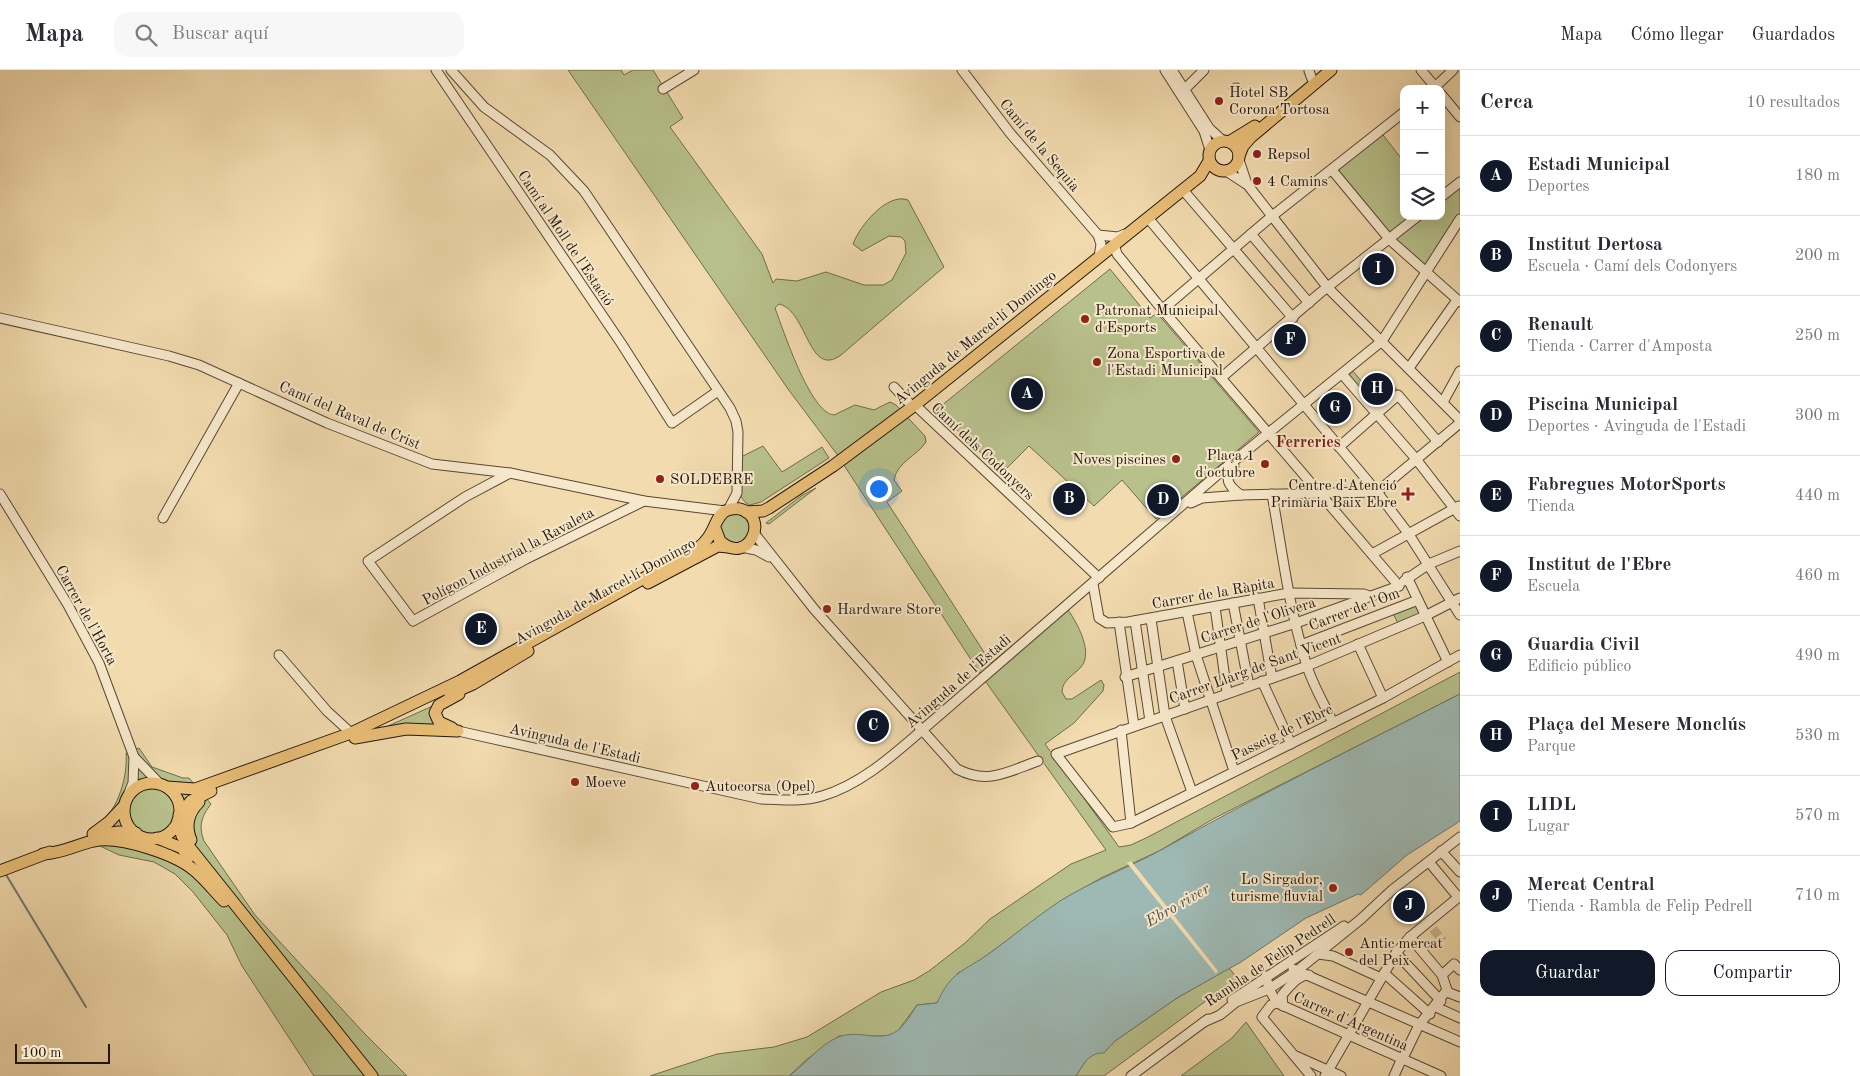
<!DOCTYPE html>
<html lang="es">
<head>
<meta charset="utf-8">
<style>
	body { margin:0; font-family:"Old Standard TT",serif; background:#f7f7f7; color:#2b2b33 }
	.controls { position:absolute; right:15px; top:15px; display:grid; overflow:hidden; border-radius:10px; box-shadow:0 5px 20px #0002 }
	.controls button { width:45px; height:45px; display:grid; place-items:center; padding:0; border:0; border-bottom:1px solid #e1e1e2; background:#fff; color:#2b2b33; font:25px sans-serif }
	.scale { position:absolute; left:15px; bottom:12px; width:95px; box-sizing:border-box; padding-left:5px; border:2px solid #24170b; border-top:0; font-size:14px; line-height:18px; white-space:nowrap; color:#24170b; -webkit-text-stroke:4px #f7e8cb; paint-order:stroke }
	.you { position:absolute; left:878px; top:418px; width:18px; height:18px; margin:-12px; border:4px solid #fff; border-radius:50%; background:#1a73e8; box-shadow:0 0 0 8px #1a73e833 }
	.badge { display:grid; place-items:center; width:32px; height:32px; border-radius:50%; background:#111827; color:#fff; font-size:16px; font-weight:700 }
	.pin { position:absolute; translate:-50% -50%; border:2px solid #fff; box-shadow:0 1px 5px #0006 }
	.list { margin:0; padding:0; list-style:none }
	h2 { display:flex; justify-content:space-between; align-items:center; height:65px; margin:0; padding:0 20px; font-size:21px }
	h2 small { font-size:16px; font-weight:400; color:#7c7c81 }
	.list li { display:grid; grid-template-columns:32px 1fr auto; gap:15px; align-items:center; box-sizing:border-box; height:80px; padding:0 20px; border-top:1px solid #e1e1e2 }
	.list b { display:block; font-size:19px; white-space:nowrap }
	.list p { margin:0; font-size:16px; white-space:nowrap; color:#7c7c81 }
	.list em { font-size:16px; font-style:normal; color:#7c7c81 }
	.actions { display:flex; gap:10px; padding:15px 20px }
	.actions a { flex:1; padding:11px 0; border:1px solid #111827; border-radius:15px; text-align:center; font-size:18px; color:#111827 }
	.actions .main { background:#111827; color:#fff }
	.icon { flex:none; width:28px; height:28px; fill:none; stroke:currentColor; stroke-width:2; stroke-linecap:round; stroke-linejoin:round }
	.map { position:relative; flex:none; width:1460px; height:1006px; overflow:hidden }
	header { display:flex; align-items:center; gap:30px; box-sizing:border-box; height:70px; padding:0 25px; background:#fff; border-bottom:1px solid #e1e1e2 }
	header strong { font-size:24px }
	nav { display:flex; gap:28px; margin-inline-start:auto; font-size:18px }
	.search { width:350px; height:45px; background:#f7f7f7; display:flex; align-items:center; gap:12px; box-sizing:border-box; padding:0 18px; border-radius:15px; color:#7c7c81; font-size:19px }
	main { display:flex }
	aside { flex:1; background:#fff }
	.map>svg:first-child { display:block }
</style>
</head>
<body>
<header>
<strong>Mapa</strong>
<div class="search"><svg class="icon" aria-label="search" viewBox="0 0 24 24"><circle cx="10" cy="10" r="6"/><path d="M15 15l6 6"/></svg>Buscar aquí</div>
<nav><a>Mapa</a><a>Cómo llegar</a><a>Guardados</a></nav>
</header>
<main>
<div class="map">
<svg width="1460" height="1006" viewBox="0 0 1460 1006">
	<rect width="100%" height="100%" fill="#f2dbaf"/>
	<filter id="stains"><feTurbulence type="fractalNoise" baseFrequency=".004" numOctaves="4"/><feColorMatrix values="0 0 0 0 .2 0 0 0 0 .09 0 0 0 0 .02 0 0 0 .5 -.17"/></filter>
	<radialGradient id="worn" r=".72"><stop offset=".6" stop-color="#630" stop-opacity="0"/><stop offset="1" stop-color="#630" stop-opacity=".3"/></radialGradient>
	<g fill="#b8c18c" stroke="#6e6c4c">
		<path d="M568 0H621L624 5 633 0H653L683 48 670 57 762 184 773 213 776 209 797 211 826 202 864 215H883L892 210 906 183 905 171 901 167 889 166 862 181 853 174C859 157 887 122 908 130L944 197 841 285C808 309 808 241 779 234L775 238C783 259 810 343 834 345L855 335 874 340 890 332 896 335 925 366 926 372C917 386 897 392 894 410L902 421 887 432 991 593 1063 533C1074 547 1095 581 1081 597 1074 605 1062 610 1062 622L1066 629H1072L1101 610 1104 615 1103 621 1074 653 1045 674 1119 777 1131 775 1148 767 1460 602V624L1213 749 1159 781 1101 808 1059 832 975 894 958 903 937 933 917 935 897 962 888 966H839L806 990 789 1006H650L717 984 774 977 807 967 881 922 914 910 929 901 965 873 990 849 1071 794 1106 780 983 608 836 383 788 319Z"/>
		<path d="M1380 61 1404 92V146H1441V128L1460 112V149L1426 202 1332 100Z"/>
		<path d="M1110 199 1150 248 1157 243 1259 362 1156 449 1122 410 1094 436 1029 376 1002 403 936 340Z"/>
		<path d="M1352 300 1363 313 1367 310 1372 316 1384 305 1399 322 1376 340 1349 306Z"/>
		<path d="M763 376 782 402 822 377 829 388 761 432 750 435C734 429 739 402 739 388Z"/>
		<path d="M816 418 769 454 766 453 801 426Z"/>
		<circle cx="735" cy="458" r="15"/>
		<path d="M1418 530 1425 546 1400 557 1391 540Z"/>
		<path d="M437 634V654L377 661Z"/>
		<path d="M139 678 152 697 183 708H189L211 734C202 746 198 755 204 771L255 845 364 963 407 1006H314L242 896 227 865 193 822 175 804 154 792 119 785 100 776 89 759C94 756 101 752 105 748 120 734 128 702 126 683Z"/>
		<path d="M1229 898 1237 908 1104 1006H1076C1083 995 1089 982 1104 982L1115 971 1177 928Z"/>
		<path d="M1246 952 1284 1006H1181L1232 968Z"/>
	</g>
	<g fill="#9eb9b4" stroke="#6d7870">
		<path d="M1234 13H1239L1242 18 1236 27 1228 17Z"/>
		<path d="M1460 624V751L1407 785 1361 825 1358 824 1306 848 1241 892 1177 928 1115 971 1104 983C1089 982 1083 995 1076 1006H789C806 994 818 976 838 967 846 964 856 964 865 965 896 970 902 959 917 935L937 933C951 901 963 902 990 883 1013 866 1036 847 1060 831 1092 811 1128 798 1161 780 1259 725 1360 675 1460 624Z"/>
	</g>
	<path fill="#f2dbaf" d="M1131 791 1218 901 1216 904 1127 793Z"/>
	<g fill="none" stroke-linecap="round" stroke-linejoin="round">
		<path stroke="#6d7870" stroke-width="2" d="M5 803 86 937"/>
		<g stroke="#c9b48e" stroke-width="9" stroke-dasharray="9 4.5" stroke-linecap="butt">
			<path d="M1038 691 1056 684"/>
			<path d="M1433 859 1443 871"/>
		</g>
		<defs>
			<g id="minor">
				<path d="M436 0 621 273 672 353 718 321"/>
				<path d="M451 0 484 37 550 85 584 121 730 338 736 351 738 362 737 423 728 440"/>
				<path d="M962 0 1010 63 1098 165 1101 174 1099 187"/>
				<path d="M1165 0 1204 61 1210 80"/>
				<path d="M1172 0 1209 58 1223 71"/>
				<path d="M1421 0 1437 19"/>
				<path d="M1309 1 1312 9"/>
				<path d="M663 19 694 0"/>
				<path d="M1185 19 1204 0"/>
				<path d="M1433 19 1453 0"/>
				<path d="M1441 24 1460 47"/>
				<path d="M1239 90 1247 114 1328 218 1460 350"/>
				<path d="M1332 100 1390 170 1460 232"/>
				<path d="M1226 101 1246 114"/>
				<path d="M1183 120 1293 248"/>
				<path d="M1441 127 1460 112"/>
				<path d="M1148 148 1377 422 1408 463 1460 545"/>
				<path d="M1251 164 1309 233"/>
				<path d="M1098 165 1118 167 1125 164"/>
				<path d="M1114 174 1117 184 1156 232 1399 516"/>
				<path d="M1163 239 1271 147 1404 42"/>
				<path d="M0 248 169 286 199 295 327 353 432 394 510 403 644 431 725 441"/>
				<path d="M1409 298 1457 230"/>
				<path d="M1342 304 1416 389 1460 446"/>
				<path d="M1221 308 1320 223 1418 146"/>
				<path d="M894 317 913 337"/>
				<path d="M1443 332 1460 301"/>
				<path d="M915 335 1099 508"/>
				<path d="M1339 377 1398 325 1438 372"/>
				<path d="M1234 396C1223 408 1228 416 1241 425"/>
				<path d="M510 403 465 427 368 491 413 551 526 489 644 431"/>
				<path d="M0 424 68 535 99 593 134 687 133 713 128 725"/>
				<path d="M1272 424C1282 481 1289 538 1306 593 1312 614 1324 633 1333 653"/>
				<path d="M1191 433 1202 428 1241 425 1377 422 1460 353"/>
				<path d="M163 448 239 313"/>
				<path d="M754 463 814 539 957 699C988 715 1007 702 1038 691"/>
				<path d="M741 477 756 480 769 487"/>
				<path d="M1372 484 1459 436"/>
				<path d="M1407 507 1448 592"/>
				<path d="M1404 511 1429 494 1460 481"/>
				<path d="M1093 514 1099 548 1107 553 1128 552 1289 523 1364 524 1369 526"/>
				<path d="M1258 528 1272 608"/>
				<path d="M1460 528 1425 546 1307 596 1056 684 1113 757 1131 753 1383 628 1460 585"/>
				<path d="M1233 533 1249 616"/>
				<path d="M1215 537 1227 623"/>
				<path d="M1187 542 1196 585 1234 701"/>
				<path d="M1151 549 1165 646 1192 722"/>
				<path d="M1135 551 1150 651"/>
				<path d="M1119 552 1134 656"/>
				<path d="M1358 574 1383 628"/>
				<path d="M1301 575 1418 530"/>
				<path d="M279 585 327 641 351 663"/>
				<path d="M1177 591 1185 639"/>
				<path d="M1125 607 1296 553 1399 516"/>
				<path d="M1262 611 1291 674"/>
				<path d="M1121 660 1131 753"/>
				<path d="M458 661 761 729C782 730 802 732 822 726 860 715 892 686 921 661L1224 399 1382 271 1460 149"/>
				<path d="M134 687 160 714"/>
				<path d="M1441 781 1460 802"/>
				<path d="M1429 792 1458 827"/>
				<path d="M1396 883 1441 931"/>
				<path d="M1318 884 1333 886 1381 908"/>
				<path d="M1293 899 1460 972"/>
				<path d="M1384 903 1430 944"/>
				<path d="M1442 905 1454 894 1460 900"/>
				<path d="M1266 906 1269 919 1277 933 1441 1006"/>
				<path d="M1447 922 1460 927"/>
				<path d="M1232 930 1344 856"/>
				<path d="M1277 933 1271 935 1262 947 1311 1006"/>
				<path d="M1283 936 1282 925C1290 916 1298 905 1309 905"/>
				<path d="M1436 937 1460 948"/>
				<path d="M1204 952 1220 945 1236 932 1269 919 1298 900 1361 849 1392 820 1460 767"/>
				<path d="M1296 986 1341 1006"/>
				<path d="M1403 988 1419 955 1447 920 1442 905 1410 867"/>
				<path d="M1131 1006 1208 949"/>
				<path d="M1325 1006 1396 883 1410 867 1460 826"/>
				<path d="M1394 1006 1402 988"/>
			</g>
			<g id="major">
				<circle cx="1224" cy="86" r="15"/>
				<path d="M1229 72 1255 56"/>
				<path d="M1239 86 1243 76 1251 67 1331 0"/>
				<path d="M746 442 763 441 769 438 833 396 915 335 1200 106 1209 91"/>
				<path d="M648 513 718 476 728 477"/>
				<path d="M450 624 473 614 528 581"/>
				<path d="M452 658 439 652 435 643 439 635 459 624"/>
				<path d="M355 668 406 659 458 661"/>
				<circle cx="152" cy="741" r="28"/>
				<path d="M167 717 195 719 351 663 460 611 698 478C715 466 714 448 725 441 730 439 735 438 740 439 771 447 748 497 720 471L715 458"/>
				<path d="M179 745 191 731 211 721"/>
				<path d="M178 750 182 766 190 778 372 1006"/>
				<path d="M93 764 109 752 124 736"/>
				<path d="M95 765 119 762 136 763"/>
				<path d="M157 768 182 778 189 787"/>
				<path d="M191 770C185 756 188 743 199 732"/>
				<path d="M43 784C66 783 81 772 99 770 125 768 175 784 194 800 205 809 214 821 224 831"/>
				<path d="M0 801 50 782"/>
			</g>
		</defs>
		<use href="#minor" stroke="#584834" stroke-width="11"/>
		<use href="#major" stroke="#24170b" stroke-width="13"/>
		<use href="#minor" stroke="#f7e8cb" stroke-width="9"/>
		<use href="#major" stroke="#e9be78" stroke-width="11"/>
	</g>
	<g fill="#8f2418" stroke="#f7e8cb" stroke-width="2">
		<circle cx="1219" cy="31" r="5"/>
		<circle cx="1257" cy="84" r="5"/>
		<circle cx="1257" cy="111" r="5"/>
		<circle cx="1085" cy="249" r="5"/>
		<circle cx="1097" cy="292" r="5"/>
		<circle cx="1176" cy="389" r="5"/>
		<circle cx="1265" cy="394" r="5"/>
		<circle cx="660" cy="409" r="5"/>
		<path d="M1405.5 416.5h5v5h5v5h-5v5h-5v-5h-5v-5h5z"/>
		<circle cx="827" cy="539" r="5"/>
		<circle cx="575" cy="712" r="5"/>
		<circle cx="695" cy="716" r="5"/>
		<circle cx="1333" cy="818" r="5"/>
		<circle cx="1349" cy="882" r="5"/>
	</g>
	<g text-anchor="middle" stroke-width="4" stroke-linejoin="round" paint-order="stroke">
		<g font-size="15" fill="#24170b" stroke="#f7e8cb" text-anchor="start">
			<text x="1229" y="27">Hotel SB<tspan x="1229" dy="17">Corona Tortosa</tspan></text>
			<text x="1267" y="89">Repsol</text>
			<text x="1267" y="116">4 Camins</text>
			<text x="1095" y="245">Patronat Municipal<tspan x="1095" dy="17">d'Esports</tspan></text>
			<text x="1107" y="288">Zona Esportiva de<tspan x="1107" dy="17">l'Estadi Municipal</tspan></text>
			<text x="1255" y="390" text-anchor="end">Plaça 1<tspan x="1255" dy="17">d'octubre</tspan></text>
			<text x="1166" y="394" text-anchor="end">Noves piscines</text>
			<text x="670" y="414">SOLDEBRE</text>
			<text x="1397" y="420" text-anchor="end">Centre d'Atenció<tspan x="1397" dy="17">Primària Baix Ebre</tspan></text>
			<text x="837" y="544">Hardware Store</text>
			<text x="585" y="717">Moeve</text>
			<text x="705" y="721">Autocorsa (Opel)</text>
			<text x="1323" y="814" text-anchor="end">Lo Sirgador,<tspan x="1323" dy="17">turisme fluvial</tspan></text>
			<text x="1359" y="878">Antic mercat<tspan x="1359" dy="17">del Peix</tspan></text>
		</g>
		<g font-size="15" fill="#24170b" stroke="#f7e8cb">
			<text transform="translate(1040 75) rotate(50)" y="5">Camí de la Sequia</text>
			<text transform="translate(566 168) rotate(56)" y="5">Camí al Moll de l'Estació</text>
			<text transform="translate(975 267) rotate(-39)" y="5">Avinguda de Marcel·lí Domingo</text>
			<text transform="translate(350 345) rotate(23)" y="5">Camí del Raval de Crist</text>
			<text transform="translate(983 381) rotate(43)" y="5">Camí dels Codonyers</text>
			<text transform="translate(508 486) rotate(-28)" y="5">Polígon Industrial la Ravaleta</text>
			<text transform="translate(605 521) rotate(-29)" y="5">Avinguda de Marcel·lí Domingo</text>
			<text transform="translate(1213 523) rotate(-10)" y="5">Carrer de la Ràpita</text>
			<text transform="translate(1354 539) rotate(-21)" y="5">Carrer de l'Om</text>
			<text transform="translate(87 545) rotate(61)" y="5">Carrer de l'Horta</text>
			<text transform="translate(1258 550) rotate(-18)" y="5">Carrer de l'Olivera</text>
			<text transform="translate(1255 598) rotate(-20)" y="5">Carrer Llarg de Sant Vicent</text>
			<text transform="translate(958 611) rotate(-41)" y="5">Avinguda de l'Estadi</text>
			<text transform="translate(1282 662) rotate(-26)" y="5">Passeig de l'Ebre</text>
			<text transform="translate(575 673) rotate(13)" y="5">Avinguda de l'Estadi</text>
			<text transform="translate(1270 890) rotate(-34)" y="5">Rambla de Felip Pedrell</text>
			<text transform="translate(1351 951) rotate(24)" y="5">Carrer d'Argentina</text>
		</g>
		<g font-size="16" font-weight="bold" fill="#7a1f14" stroke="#f7e8cb">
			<text x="1308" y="377">Ferreries</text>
		</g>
		<g font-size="16" font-style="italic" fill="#4f5046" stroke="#f7e8cb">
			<text transform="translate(1177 834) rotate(-30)" y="6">Ebro river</text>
		</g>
	</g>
	<rect width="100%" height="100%" filter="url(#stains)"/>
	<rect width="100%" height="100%" fill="url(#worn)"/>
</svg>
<div class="controls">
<button>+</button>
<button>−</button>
<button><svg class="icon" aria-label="layers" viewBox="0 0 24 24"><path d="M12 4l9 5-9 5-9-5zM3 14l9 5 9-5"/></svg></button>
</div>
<div class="scale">100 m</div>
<div class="you"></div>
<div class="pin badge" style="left:1027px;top:324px">A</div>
<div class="pin badge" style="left:1069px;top:429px">B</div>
<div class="pin badge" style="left:873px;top:656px">C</div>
<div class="pin badge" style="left:1163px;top:430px">D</div>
<div class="pin badge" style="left:481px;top:559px">E</div>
<div class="pin badge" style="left:1290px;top:270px">F</div>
<div class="pin badge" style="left:1335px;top:338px">G</div>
<div class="pin badge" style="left:1377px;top:319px">H</div>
<div class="pin badge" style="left:1378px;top:199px">I</div>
<div class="pin badge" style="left:1409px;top:836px">J</div>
</div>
<aside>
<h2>Cerca<small>10 resultados</small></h2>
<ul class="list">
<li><span class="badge">A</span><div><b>Estadi Municipal</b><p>Deportes</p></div><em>180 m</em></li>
<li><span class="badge">B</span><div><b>Institut Dertosa</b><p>Escuela · Camí dels Codonyers</p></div><em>200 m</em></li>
<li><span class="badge">C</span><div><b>Renault</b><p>Tienda · Carrer d'Amposta</p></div><em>250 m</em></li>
<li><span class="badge">D</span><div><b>Piscina Municipal</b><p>Deportes · Avinguda de l'Estadi</p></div><em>300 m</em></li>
<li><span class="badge">E</span><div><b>Fabregues MotorSports</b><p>Tienda</p></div><em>440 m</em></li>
<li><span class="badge">F</span><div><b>Institut de l'Ebre</b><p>Escuela</p></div><em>460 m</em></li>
<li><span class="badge">G</span><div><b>Guardia Civil</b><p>Edificio público</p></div><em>490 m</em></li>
<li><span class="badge">H</span><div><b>Plaça del Mesere Monclús</b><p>Parque</p></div><em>530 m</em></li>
<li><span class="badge">I</span><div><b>LIDL</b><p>Lugar</p></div><em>570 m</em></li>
<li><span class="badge">J</span><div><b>Mercat Central</b><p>Tienda · Rambla de Felip Pedrell</p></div><em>710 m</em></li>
</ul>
<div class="actions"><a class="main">Guardar</a><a>Compartir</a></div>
</aside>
</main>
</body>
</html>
